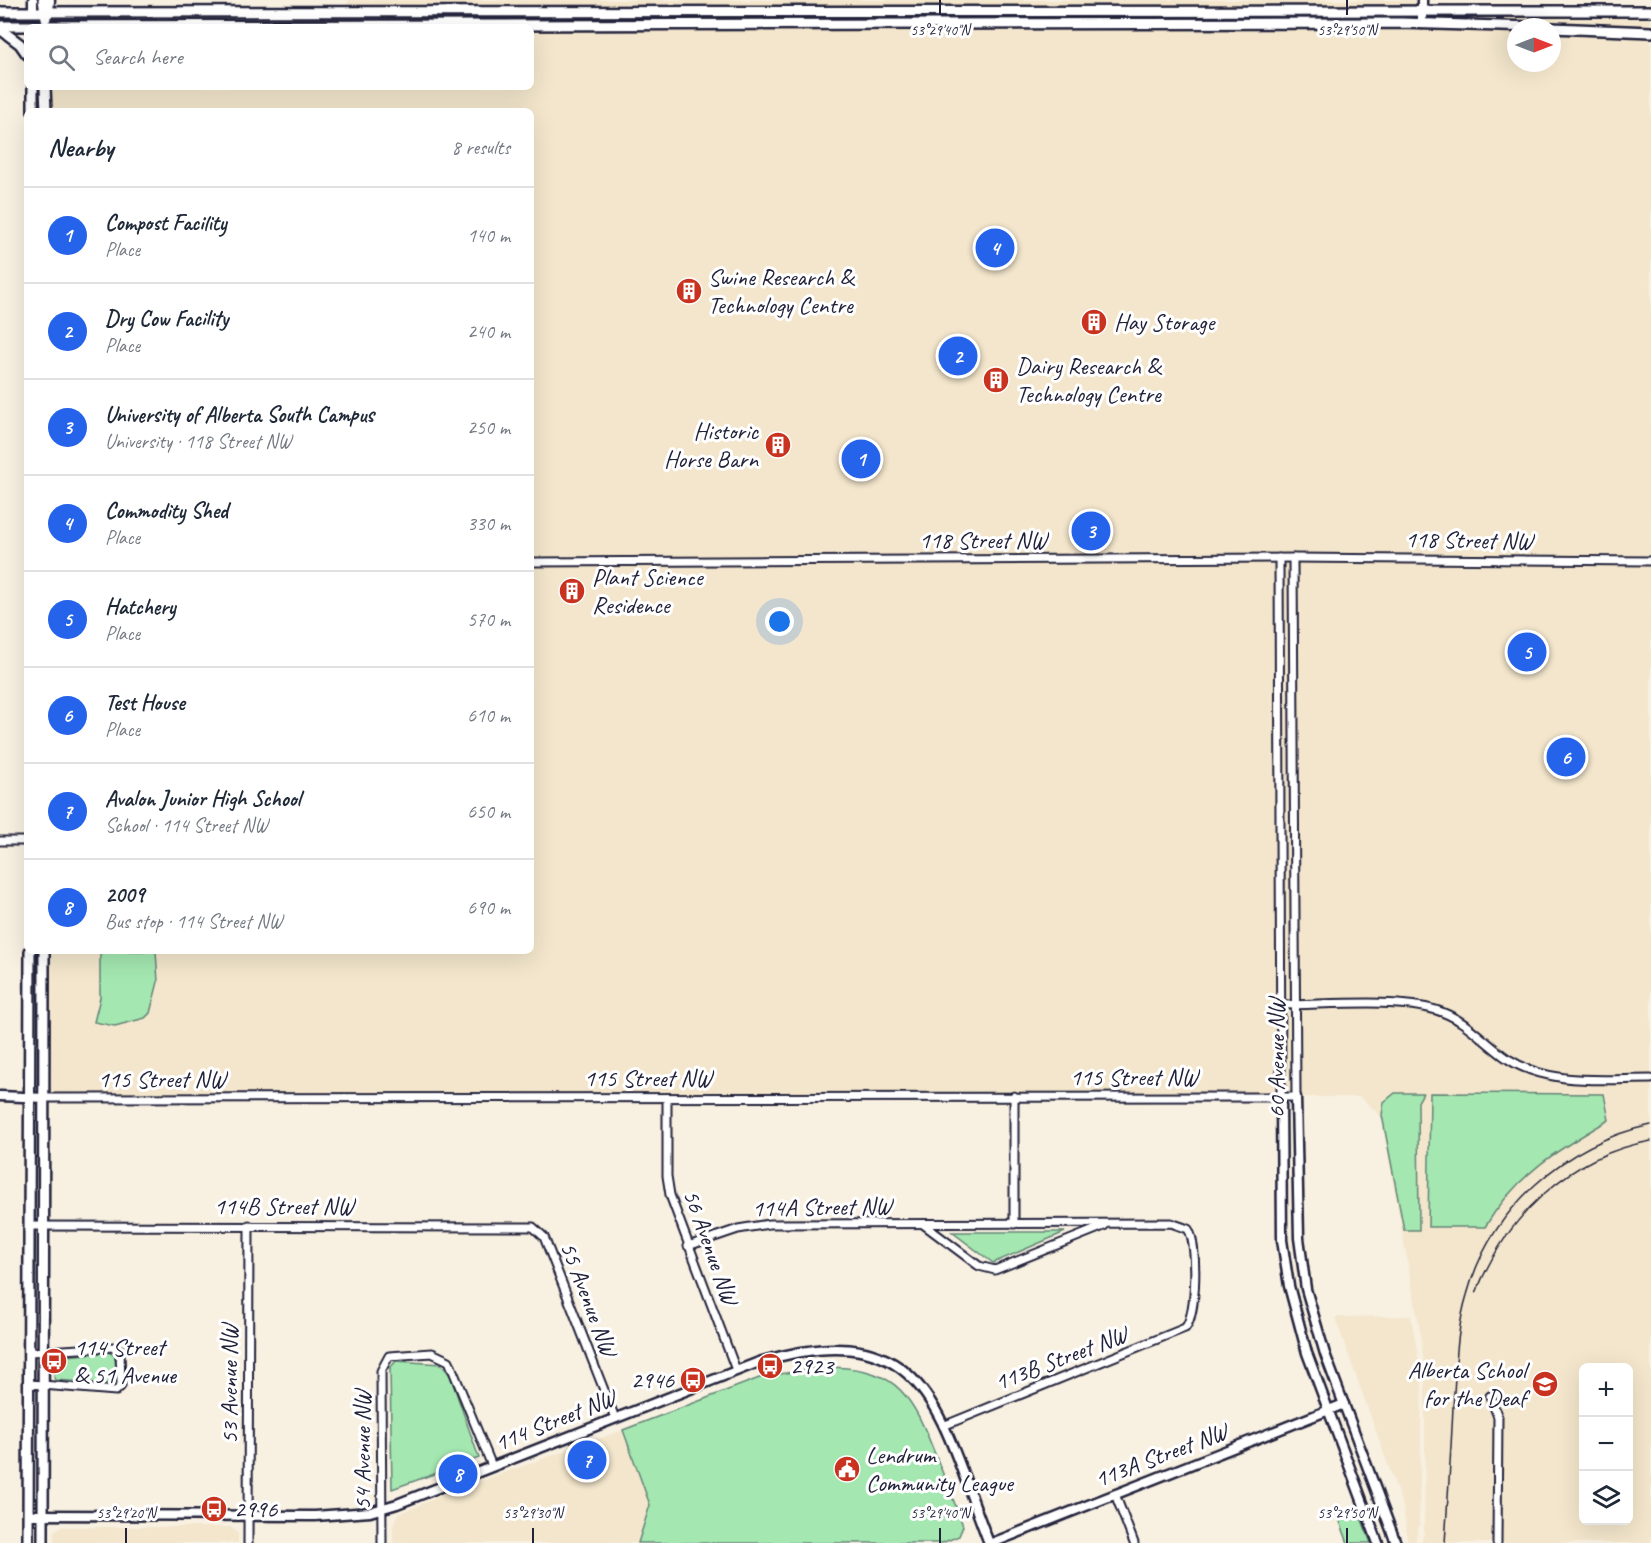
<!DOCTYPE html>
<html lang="en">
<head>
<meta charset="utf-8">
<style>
	body { margin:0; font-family:Caveat,sans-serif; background:#f6f6f7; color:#1f2937 }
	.controls { position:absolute; right:18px; bottom:18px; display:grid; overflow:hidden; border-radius:9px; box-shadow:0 6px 24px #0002 }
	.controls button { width:54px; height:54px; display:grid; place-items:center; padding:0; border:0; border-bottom:2px solid #e0e1e3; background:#fff; color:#1f2937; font:30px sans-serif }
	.compass { position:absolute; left:1507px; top:18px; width:54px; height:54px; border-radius:50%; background:#fff; box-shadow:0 6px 24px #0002; rotate:90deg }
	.you { position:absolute; left:780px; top:622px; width:21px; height:21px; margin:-15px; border:4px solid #fff; border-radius:50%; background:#1a73e8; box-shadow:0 0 0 9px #1a73e833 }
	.badge { display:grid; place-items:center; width:39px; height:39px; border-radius:50%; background:#2563eb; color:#fff; font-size:20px; font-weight:700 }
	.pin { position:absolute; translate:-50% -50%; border:3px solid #fff; box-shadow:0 2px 6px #0006 }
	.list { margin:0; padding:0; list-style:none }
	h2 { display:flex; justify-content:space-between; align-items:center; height:78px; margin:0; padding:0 24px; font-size:26px }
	h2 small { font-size:20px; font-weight:400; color:#747a83 }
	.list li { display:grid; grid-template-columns:39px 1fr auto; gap:18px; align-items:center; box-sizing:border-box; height:96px; padding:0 24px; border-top:2px solid #e0e1e3 }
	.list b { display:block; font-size:22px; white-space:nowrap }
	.list p { margin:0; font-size:20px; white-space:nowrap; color:#747a83 }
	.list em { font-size:20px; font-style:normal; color:#747a83 }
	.icon { flex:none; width:33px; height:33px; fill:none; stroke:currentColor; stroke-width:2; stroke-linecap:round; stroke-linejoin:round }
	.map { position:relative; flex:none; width:1651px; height:1543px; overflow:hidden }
	.search { position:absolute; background:#fff; box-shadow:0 6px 24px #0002; left:24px; top:24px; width:510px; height:66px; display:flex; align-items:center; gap:15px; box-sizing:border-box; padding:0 21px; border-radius:9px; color:#747a83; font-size:22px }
	.panel { position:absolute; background:#fff; box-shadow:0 6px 24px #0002; left:24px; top:108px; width:510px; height:846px; border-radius:9px }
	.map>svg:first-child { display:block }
</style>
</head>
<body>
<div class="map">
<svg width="1651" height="1543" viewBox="0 0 1651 1543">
	<rect width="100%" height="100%" fill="#f8f0e1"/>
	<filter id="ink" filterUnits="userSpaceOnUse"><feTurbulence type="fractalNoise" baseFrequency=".0167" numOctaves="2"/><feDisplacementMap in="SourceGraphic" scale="12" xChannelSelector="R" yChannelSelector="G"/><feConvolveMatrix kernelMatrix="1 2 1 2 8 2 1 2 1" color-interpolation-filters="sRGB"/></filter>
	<g filter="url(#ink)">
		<g fill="#f3e6cc" fill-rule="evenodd">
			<path d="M348 0H1422L1423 17 1651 18V1543H1421L1424 1533 1425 1456V1376L1420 1331 1381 1116 1360 1097H38L37 951H531V111H41V87H531V27H41V20L346 18ZM1516 27H1552V63H1516ZM1584 1368H1628V1520H1584Z"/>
			<path d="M1411 1316 1422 1380 1419 1526 1415 1543H1408L1403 1507 1335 1317Z"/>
			<path d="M623 1430 650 1505 638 1543H393V1527L398 1514 456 1490Z"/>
			<path d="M61 1527H231L238 1534V1543H54V1531Z"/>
		</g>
		<g fill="#a4e7b1" stroke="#638476" stroke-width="1.5">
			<path d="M100 951H156L158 982 150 1013 145 1018 115 1026 94 1022 100 998Z"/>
			<path d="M1395 1093H1423L1418 1102 1419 1230H1404L1382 1115 1384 1102Z"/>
			<path d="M1430 1093 1604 1094 1609 1120C1557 1150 1517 1174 1485 1227H1428Z"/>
			<path d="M952 1232H1065L993 1263Z"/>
			<path d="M108 1352 114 1355C117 1363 118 1378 111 1384L55 1380 54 1377 56 1357Z"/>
			<path d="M396 1361 441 1364 450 1375 479 1458 392 1489 390 1368Z"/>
			<path d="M823 1367C892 1367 909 1388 933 1449 943 1474 954 1500 963 1526L959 1536 942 1543H638L650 1505 623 1430 762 1377Z"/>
			<path d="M1356 1505 1371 1543H1348L1339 1519Z"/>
		</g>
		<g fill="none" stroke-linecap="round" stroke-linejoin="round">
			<defs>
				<g id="minor">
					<path d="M1279 558 1281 1097"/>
					<path d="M531 562 1293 558 1651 561"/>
					<path d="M0 841H27"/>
					<path d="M1281 1005C1324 1005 1397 998 1436 1010 1466 1019 1483 1042 1508 1059 1550 1086 1603 1079 1651 1079"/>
					<path d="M1014 1096V1224"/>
					<path d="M45 1098 1296 1097 1293 558"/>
					<path d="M667 1098V1176L670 1195 736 1370"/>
					<path d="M923 1224 979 1266 995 1270 1104 1226"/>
					<path d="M30 1226 533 1227 544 1237 615 1418"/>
					<path d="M688 1246 738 1229 769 1224 1171 1223 1188 1229C1198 1242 1197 1316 1185 1328L943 1426"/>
					<path d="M30 1352 113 1347 120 1350 121 1386 116 1391 30 1384"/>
					<path d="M1490 1396 1498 1417 1497 1543"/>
					<path d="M1115 1494 1134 1543"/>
					<path d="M248 1543 249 1225"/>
					<path d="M382 1543 381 1371 389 1356 432 1353 449 1361 492 1466"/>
				</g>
				<g id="tertiary">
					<path d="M33 0V12"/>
					<path d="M49 13 50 0"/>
					<path d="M1422 24V0"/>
					<path d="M0 1096 45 1098"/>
					<path d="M1281 1097 1282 1240 1289 1286 1307 1353 1378 1543"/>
					<path d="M1296 1097 1299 1238 1306 1289 1325 1354 1396 1543"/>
					<path d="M29 1515 315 1516 370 1512 397 1504 759 1362C930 1311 939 1417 989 1543"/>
					<path d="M992 1543 1344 1404"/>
				</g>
				<g id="secondary">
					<path d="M43 0 46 18"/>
					<path d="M0 12 1651 11"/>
					<path d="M0 26 1402 23 1535 27"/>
					<path d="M1552 28 1651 32"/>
					<path d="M0 29 20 44 27 54"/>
					<path d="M45 87 46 111"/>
					<path d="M33 111V87"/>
					<path d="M28 1543 30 951"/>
					<path d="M43 1543 44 951"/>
				</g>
			</defs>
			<use href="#minor" stroke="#22223b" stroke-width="11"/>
			<use href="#tertiary" stroke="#22223b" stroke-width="13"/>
			<use href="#secondary" stroke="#22223b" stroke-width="14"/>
			<use href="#minor" stroke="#fff" stroke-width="7"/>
			<use href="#tertiary" stroke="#fff" stroke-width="8"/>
			<use href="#secondary" stroke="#fff" stroke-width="9"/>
			<g stroke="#22223b" stroke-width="1.5">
				<path d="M1476 1293C1506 1217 1569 1155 1651 1141"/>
				<path d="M1445 1543C1448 1498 1451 1452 1453 1407 1456 1369 1456 1331 1467 1295 1490 1209 1565 1143 1651 1125"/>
			</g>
		</g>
	</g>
	<path fill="none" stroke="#22223b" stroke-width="2" d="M940 0V15M1347 0V15M126 1528V1543M533 1528V1543M940 1528V1543M1347 1528V1543"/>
	<defs>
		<symbol id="building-disc" viewBox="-11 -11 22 22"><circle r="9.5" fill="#c8321e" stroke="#fff"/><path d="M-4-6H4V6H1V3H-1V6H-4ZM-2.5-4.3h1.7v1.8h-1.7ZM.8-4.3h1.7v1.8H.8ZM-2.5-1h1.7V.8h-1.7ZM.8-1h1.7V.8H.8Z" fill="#fff"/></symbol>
		<symbol id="bus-disc" viewBox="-11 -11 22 22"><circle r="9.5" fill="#c8321e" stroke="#fff"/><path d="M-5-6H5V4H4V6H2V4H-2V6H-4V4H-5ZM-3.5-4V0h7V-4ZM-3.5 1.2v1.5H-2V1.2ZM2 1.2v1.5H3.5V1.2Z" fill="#fff"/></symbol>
		<symbol id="school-disc" viewBox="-11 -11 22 22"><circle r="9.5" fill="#c8321e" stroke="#fff"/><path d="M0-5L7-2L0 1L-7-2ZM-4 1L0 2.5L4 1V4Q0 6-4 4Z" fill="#fff"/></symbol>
		<symbol id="civic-disc" viewBox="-11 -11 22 22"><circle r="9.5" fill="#c8321e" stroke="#fff"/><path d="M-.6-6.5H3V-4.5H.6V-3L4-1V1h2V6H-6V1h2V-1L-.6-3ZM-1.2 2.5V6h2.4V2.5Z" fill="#fff"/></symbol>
	</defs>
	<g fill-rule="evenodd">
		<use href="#building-disc" x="674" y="276" width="30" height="30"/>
		<use href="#building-disc" x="1079" y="307" width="30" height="30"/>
		<use href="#building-disc" x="981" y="365" width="30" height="30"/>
		<use href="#building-disc" x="763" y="430" width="30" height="30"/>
		<use href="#building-disc" x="557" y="576" width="30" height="30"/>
		<use href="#bus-disc" x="39" y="1346" width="30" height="30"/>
		<use href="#bus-disc" x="755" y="1351" width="30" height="30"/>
		<use href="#bus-disc" x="678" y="1365" width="30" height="30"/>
		<use href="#school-disc" x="1530" y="1369" width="30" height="30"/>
		<use href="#civic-disc" x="832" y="1454" width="30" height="30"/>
		<use href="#bus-disc" x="199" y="1494" width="30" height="30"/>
	</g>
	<g text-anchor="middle" stroke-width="6" stroke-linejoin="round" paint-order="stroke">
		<g font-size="24" fill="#22223b" stroke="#fff" text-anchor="start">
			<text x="708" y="285">Swine Research &amp;<tspan x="708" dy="28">Technology Centre</tspan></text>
			<text x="1114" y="330">Hay Storage</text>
			<text x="1016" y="374">Dairy Research &amp;<tspan x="1016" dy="28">Technology Centre</tspan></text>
			<text x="758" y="439" text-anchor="end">Historic<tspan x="758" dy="28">Horse Barn</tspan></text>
			<text x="592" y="585">Plant Science<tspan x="592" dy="28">Residence</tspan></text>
			<text x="74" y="1355">114 Street<tspan x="74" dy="28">&amp; 51 Avenue</tspan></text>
			<text x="790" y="1374">2923</text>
			<text x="1526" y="1378" text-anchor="end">Alberta School<tspan x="1526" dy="28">for the Deaf</tspan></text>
			<text x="674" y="1388" text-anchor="end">2946</text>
			<text x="866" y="1463">Lendrum<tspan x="866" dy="28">Community League</tspan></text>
			<text x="234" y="1517">2996</text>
		</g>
		<g font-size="24" fill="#22223b" stroke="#fff">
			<text x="983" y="548">118 Street NW</text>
			<text transform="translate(1469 540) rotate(1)" y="8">118 Street NW</text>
			<text transform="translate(1276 1058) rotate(-90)" y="8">60 Avenue NW</text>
			<text x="1134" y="1085">115 Street NW</text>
			<text x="648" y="1086">115 Street NW</text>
			<text x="162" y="1087">115 Street NW</text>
			<text x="284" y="1214">114B Street NW</text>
			<text transform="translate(822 1207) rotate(-1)" y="8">114A Street NW</text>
			<text transform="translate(711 1247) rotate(70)" y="8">56 Avenue NW</text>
			<text transform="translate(589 1299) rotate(69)" y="8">55 Avenue NW</text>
			<text transform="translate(1061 1358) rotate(-21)" y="8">113B Street NW</text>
			<text transform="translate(229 1384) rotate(-90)" y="8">53 Avenue NW</text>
			<text transform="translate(555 1420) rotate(-22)" y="8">114 Street NW</text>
			<text transform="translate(362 1450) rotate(-90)" y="8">54 Avenue NW</text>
			<text transform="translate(1161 1455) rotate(-21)" y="8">113A Street NW</text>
		</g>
	</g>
	<g font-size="15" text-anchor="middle" fill="#22223b" stroke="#fff" stroke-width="6" stroke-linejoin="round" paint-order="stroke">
		<text x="940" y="35">53°29'40"N</text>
		<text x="1347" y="35">53°29'50"N</text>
		<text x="126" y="1518">53°29'20"N</text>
		<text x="533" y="1518">53°29'30"N</text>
		<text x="940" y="1518">53°29'40"N</text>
		<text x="1347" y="1518">53°29'50"N</text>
	</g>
</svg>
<div class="controls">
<button>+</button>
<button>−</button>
<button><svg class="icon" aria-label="layers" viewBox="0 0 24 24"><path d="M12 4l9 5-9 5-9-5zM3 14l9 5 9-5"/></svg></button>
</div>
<svg class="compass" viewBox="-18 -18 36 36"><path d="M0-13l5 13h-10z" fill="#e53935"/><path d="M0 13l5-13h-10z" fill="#747a83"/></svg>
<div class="you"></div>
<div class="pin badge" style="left:861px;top:459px">1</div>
<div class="pin badge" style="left:958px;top:356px">2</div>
<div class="pin badge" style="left:1091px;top:531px">3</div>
<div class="pin badge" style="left:995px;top:248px">4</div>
<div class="pin badge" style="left:1527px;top:652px">5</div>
<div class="pin badge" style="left:1566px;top:757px">6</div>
<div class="pin badge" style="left:587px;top:1460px">7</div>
<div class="pin badge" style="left:458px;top:1474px">8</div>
<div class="search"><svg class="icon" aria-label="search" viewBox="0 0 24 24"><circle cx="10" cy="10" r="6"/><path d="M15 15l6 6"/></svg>Search here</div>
<section class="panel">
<h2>Nearby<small>8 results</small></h2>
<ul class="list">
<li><span class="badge">1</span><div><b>Compost Facility</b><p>Place</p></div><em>140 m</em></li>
<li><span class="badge">2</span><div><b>Dry Cow Facility</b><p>Place</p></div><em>240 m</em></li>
<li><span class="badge">3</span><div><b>University of Alberta South Campus</b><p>University · 118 Street NW</p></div><em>250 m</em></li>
<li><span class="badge">4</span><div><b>Commodity Shed</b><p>Place</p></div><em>330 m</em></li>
<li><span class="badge">5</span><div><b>Hatchery</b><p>Place</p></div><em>570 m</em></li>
<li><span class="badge">6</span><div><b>Test House</b><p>Place</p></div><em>610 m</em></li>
<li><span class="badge">7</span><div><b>Avalon Junior High School</b><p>School · 114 Street NW</p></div><em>650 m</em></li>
<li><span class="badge">8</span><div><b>2009</b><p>Bus stop · 114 Street NW</p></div><em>690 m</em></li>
</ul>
</section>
</div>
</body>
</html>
